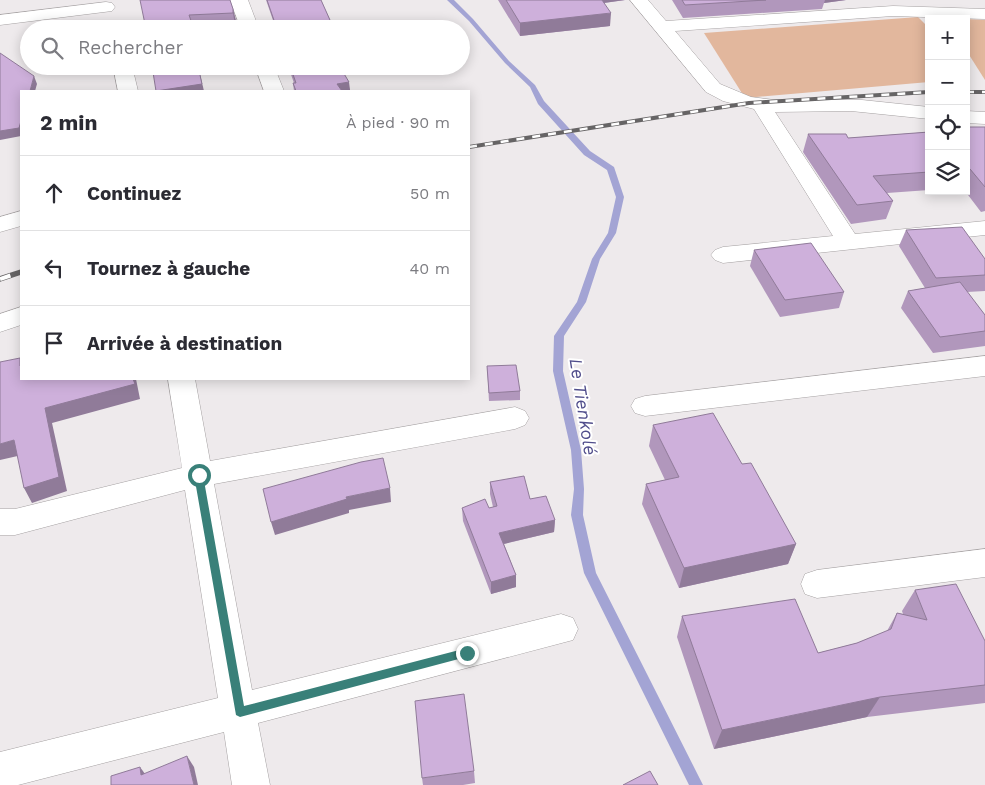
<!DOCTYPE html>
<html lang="fr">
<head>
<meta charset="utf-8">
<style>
	body { margin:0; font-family:"Work Sans",sans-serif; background:#f7f7f7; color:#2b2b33 }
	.controls { position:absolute; right:15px; top:15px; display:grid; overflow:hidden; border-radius:0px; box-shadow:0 2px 12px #0003 }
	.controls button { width:45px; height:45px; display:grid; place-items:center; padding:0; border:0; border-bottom:1px solid #e1e1e2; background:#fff; color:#2b2b33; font:25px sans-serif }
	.stop { position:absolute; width:15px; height:15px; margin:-11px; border:4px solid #398079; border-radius:50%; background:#fff }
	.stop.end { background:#398079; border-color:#fff; box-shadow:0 1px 5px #0008 }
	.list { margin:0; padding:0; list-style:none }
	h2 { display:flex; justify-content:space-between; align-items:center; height:65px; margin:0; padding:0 20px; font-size:21px }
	h2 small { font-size:16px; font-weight:400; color:#7c7c81 }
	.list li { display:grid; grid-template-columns:32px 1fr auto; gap:15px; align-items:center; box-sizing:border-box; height:75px; padding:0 20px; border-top:1px solid #e1e1e2 }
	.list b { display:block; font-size:19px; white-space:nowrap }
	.list em { font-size:16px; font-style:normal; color:#7c7c81 }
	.icon { flex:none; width:28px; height:28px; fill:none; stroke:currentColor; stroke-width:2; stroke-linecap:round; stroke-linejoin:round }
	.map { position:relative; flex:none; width:985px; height:785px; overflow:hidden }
	.search { position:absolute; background:#fff; box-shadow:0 2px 12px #0003; left:20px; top:20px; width:450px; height:55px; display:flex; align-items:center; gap:12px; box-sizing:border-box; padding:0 18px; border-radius:28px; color:#7c7c81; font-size:19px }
	.panel { position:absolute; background:#fff; box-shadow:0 2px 12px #0003; left:20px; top:90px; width:450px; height:290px; border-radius:0px }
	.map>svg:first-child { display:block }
</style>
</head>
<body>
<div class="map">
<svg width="985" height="785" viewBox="0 0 985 785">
	<rect width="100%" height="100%" fill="#eeeaec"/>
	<g fill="#e2b79d">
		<path d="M918 17 929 28V82L745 98 704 33Z"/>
		<path d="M966 19 985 20V80L966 50Z"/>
	</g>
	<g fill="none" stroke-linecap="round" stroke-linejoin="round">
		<path fill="#a3a4d4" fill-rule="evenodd" d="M447 0H454L473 19 509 61 535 85 544 101 590 151 614 167 624 197 616 233 600 259 586 302 564 336 563 371 581 450 584 489 583 515 596 573 703 785H689L584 573 571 515 574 489 571 450 553 371 554 336 577 302 592 259 608 233 616 197 607 170 584 155 538 104 530 87 505 63 469 21Z"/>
		<defs>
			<g id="minor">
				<path d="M230 0H248L259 29H241Z"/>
				<path d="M630 0H648L666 21 893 6 985 9V19L893 16 675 31 720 84 751 97 775 100H862L929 107V119L851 111 775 112 855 234 985 221V235L723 263 715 260 711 255 715 250 723 247 833 236 754 109 723 101 706 92Z"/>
				<path d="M106 2 112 3 115 7 112 11 0 25V15Z"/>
				<path d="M113 66H132L138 91H118Z"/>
				<path d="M255 66H274L284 91H264Z"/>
				<path d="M966 111 985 112V124L966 123Z"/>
				<path d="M21 211V226L0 232V217Z"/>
				<path d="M21 307V325L0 332V314Z"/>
				<path d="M985 356V376L645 416 635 413 631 406 635 399 645 396Z"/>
				<path d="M168 379H195L210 461 515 407 525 411 529 418 525 425 515 429 214 484 252 690 561 614 573 618 578 629 573 640 258 723 270 785H232L224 732 18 785H0V752L218 698 185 490 15 535H0V509H15L182 468Z"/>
				<path d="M985 549V577L817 598 805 594 801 584 805 574 817 570Z"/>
			</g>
		</defs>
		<use href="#minor" stroke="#a5a1a2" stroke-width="1"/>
		<use href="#minor" fill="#fff" fill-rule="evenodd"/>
		<defs>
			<g id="rail-far1">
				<path d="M966 92H985"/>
				<path d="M469 147 749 103 929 92"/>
			</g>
			<path id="rail" d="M0 279 21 272"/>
		</defs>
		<use href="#rail-far1" stroke="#666465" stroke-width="4"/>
		<use href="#rail" stroke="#666465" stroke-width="5.5"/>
		<use href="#rail-far1" stroke="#fff" stroke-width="2.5" stroke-dasharray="8" stroke-linecap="butt"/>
		<use href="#rail" stroke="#fff" stroke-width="4" stroke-dasharray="11" stroke-linecap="butt"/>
	</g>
	<g fill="#b197bc">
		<path d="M140 0 233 9 236 21 235 25 193 27Z"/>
		<path d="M266 0H321L334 29H276Z"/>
		<path d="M498 0H625L604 3 610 26 520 36Z"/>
		<path d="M672 0H846L824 3 822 9 683 18Z"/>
		<path d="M288 66H362L363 70 344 74 350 90 342 91H294L293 83H294Z"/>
		<path d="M966 127H985V211L981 212 965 191H966Z"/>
		<path d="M929 132V190L887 193 893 201 886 219 851 224 803 152 808 134 848 138Z"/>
		<path d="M906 230 985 259V291L967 292 985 315V346L933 353 901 308 908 291 925 288 899 246Z"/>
		<path d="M754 250 844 292 839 308 780 317 750 266Z"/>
		<path d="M487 366 520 391V400L489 401Z"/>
		<path d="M653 425 742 464 796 544 788 564 679 588 642 504 646 484 665 480 649 446Z"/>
		<path d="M490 482 530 499 555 520 554 532 504 544 516 575V587L491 594 463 521 462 508H489L493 507 490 494Z"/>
		<path d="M915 590 985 685V703L867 717 714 749 677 637 682 616 818 653 857 643 887 631 897 613 903 614 902 611Z"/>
		<path d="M474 771 475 783 463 785H423L422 778Z"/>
	</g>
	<g fill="#907b99">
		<path d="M596 0H625L596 4Z"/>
		<path d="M825 0H846L824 3Z"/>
		<path d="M233 9 236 21 235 25 233 13Z"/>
		<path d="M611 13 610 26 520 36V23Z"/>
		<path d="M198 66 204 91H156Z"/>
		<path d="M343 66H362L363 70 341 75 340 67Z"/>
		<path d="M34 76 37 84 35 91H30Z"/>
		<path d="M349 82 350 90 342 91 337 84Z"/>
		<path d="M21 121V136L0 140V131Z"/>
		<path d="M133 379H136L140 399 52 423 67 491 32 503 24 488 45 408Z"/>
		<path d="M14 440 22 455 0 460V444Z"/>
		<path d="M390 488 391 502 349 510V513L275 535 271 522 346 497Z"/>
		<path d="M555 520 554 532 499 545V533Z"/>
		<path d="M796 544 788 564 679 588 684 568Z"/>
		<path d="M516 575V587L491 594V582Z"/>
		<path d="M880 697 867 717 714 749 722 730Z"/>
		<path d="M187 756 194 767 198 785H194Z"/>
		<path d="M140 767 148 778 141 775Z"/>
	</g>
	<g fill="#ceb0db" stroke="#907b99">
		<path d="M140 0H230L233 9V13L189 15 194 29H146Z"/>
		<path d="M267 0H321L334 29H277Z"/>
		<path d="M506 0H602L611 13 520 23Z"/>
		<path d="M682 0H766L685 5Z"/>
		<path d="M0 53 34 76 30 91H21V121L19 128 0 131Z"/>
		<path d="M152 66H198L202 84 156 91Z"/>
		<path d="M290 66H343L340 67 349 82 337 84 342 91H296L293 83H296Z"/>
		<path d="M966 127H985V187L970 169H966Z"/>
		<path d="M929 132V172L873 176 893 201 857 205 808 134H846L848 138Z"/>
		<path d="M962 227 985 259V275L936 278 906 230Z"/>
		<path d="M811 243 844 292 785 300 754 250Z"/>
		<path d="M960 282 985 315V331L940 337 908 291Z"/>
		<path d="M20 358V366H21V379H133L135 384 45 408 59 477 24 488 14 440 0 444V362Z"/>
		<path d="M516 365 520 391 489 393 487 366Z"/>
		<path d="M713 413 742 464 751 463 796 544 684 568 646 484 679 477 653 425Z"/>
		<path d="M383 458 390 488 346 497 347 499 271 522 263 489 361 462Z"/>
		<path d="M524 476 530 499 546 496 555 520 499 533 516 575 491 582 462 508 485 499 489 508 497 506 490 482Z"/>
		<path d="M956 584 985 641V685L880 697 722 730 682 616 795 599 818 653 857 643 891 629 897 613 927 620 915 590Z"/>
		<path d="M464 694 474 771 422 778 415 701Z"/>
		<path d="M187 756 194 785H111V776L140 767 141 775Z"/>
		<path d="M650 771 658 785H623Z"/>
	</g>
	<path fill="#398079" d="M199 472 203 475 244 706 467 648 470 650V656L240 717 236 715 194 475Z"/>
	<g text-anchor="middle" stroke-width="4" stroke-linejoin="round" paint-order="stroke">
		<g font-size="18" font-style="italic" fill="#504d8b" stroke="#fff">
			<text transform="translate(583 407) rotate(81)" y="6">Le Tienkolé</text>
		</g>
	</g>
</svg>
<div class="controls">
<button>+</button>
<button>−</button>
<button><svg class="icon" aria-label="locate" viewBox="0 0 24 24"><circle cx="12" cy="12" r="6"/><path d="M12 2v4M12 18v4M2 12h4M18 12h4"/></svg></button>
<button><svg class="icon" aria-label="layers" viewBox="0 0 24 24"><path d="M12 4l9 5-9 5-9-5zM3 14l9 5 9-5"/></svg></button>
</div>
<div class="stop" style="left:199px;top:475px"></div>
<div class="stop end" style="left:467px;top:653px"></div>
<div class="search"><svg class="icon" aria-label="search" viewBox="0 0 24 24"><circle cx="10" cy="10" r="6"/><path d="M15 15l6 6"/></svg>Rechercher</div>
<section class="panel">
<h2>2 min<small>À pied · 90 m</small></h2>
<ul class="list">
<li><svg class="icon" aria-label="ahead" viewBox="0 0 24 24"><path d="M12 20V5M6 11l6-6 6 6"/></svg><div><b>Continuez</b></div><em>50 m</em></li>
<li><svg class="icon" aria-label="left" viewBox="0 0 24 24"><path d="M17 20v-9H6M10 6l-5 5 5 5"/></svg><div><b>Tournez à gauche</b></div><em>40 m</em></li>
<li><svg class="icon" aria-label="arrive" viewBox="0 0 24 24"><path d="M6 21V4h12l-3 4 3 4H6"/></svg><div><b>Arrivée à destination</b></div></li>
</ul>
</section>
</div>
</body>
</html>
